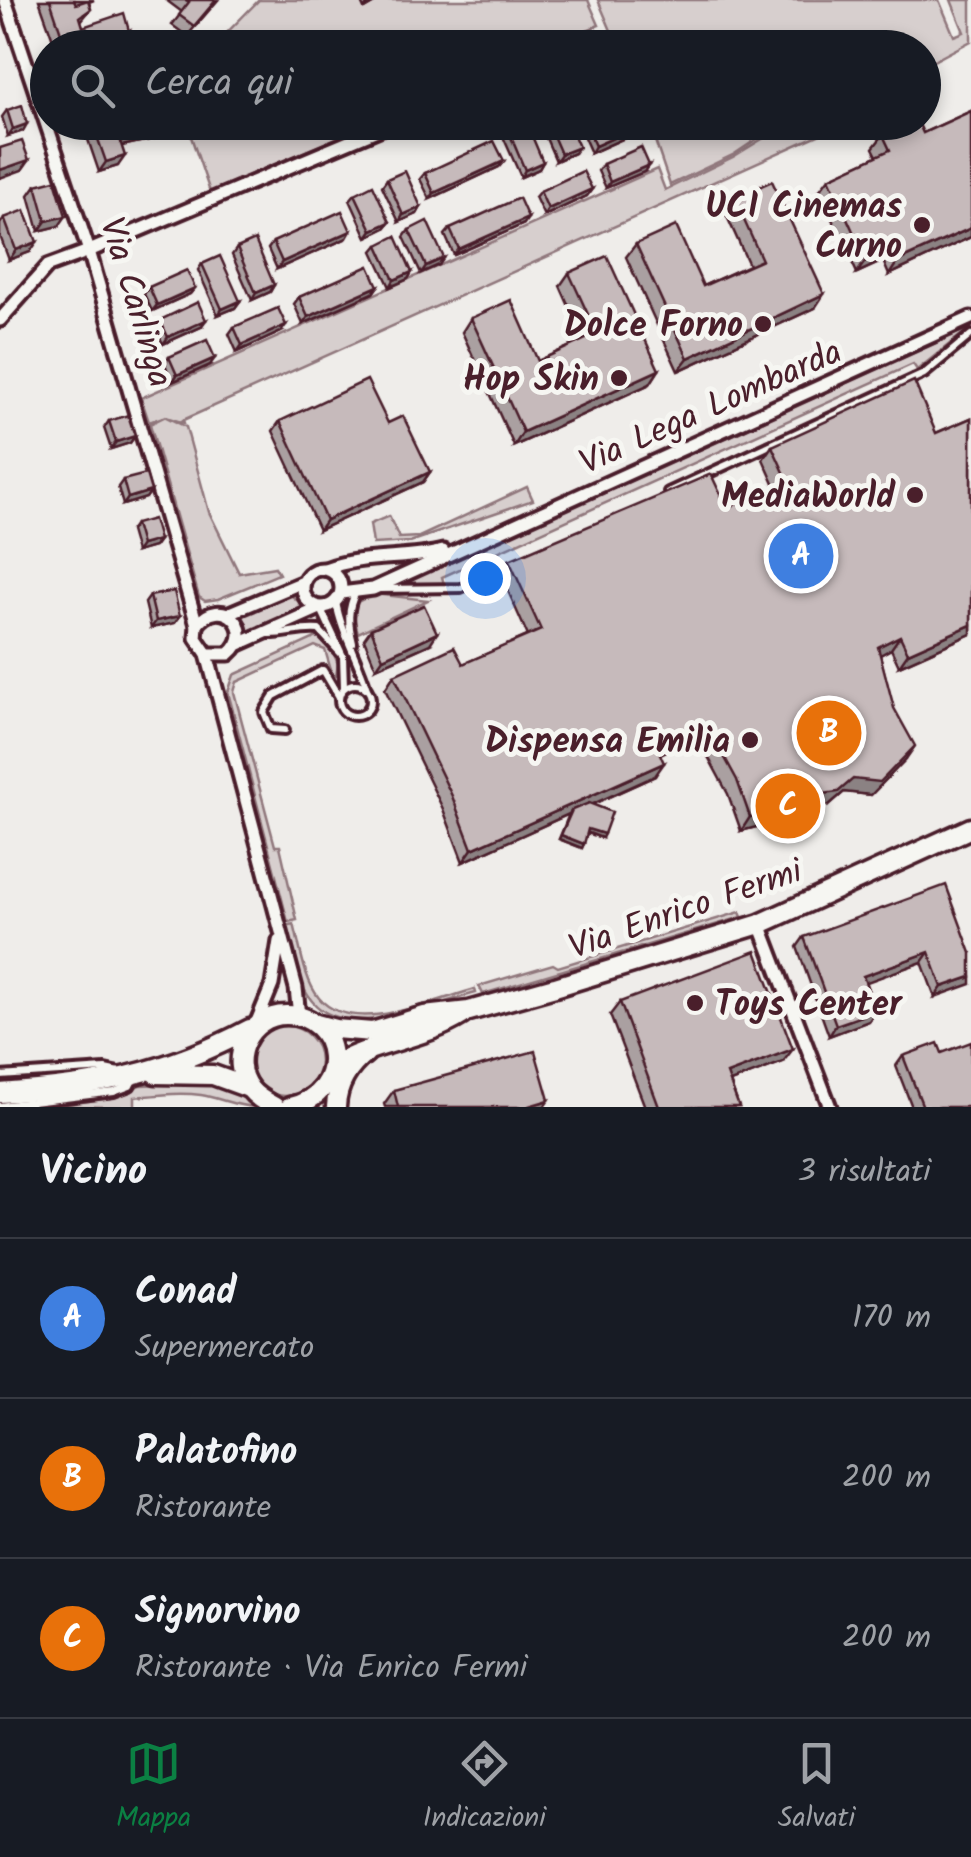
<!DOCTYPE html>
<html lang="it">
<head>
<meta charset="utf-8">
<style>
	body { margin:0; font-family:Kalam,sans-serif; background:#20242c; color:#f1f3f6 }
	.you { position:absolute; left:485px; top:578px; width:35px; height:35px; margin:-25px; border:8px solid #fff; border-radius:50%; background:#1a73e8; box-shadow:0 0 0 15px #1a73e833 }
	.badge { display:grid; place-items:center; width:65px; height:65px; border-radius:50%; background:#0b8043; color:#fff; font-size:32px; font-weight:700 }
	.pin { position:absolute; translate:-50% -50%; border:5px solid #fff; box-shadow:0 2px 10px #0006 }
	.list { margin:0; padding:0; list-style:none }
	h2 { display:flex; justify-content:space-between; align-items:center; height:130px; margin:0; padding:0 40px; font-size:42px }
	h2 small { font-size:32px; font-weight:400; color:#9ea1a6 }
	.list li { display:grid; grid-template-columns:65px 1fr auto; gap:30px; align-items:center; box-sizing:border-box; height:160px; padding:0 40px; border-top:2px solid #363941 }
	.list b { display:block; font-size:38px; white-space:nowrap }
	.list p { margin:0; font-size:32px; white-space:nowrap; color:#9ea1a6 }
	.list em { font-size:32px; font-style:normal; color:#9ea1a6 }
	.icon { flex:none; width:55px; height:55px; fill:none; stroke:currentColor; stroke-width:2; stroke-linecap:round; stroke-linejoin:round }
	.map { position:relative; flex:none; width:971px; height:1107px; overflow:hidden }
	.search { position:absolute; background:#171b24; box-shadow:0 5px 15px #0003; left:30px; right:30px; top:30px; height:110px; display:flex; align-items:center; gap:25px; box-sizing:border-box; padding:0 35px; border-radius:55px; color:#9ea1a6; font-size:38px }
	.sheet { height:610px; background:#171b24 }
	nav { display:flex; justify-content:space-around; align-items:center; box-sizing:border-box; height:140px; border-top:2px solid #363941; background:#171b24; font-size:28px; color:#9ea1a6 }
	nav a { display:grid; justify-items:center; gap:5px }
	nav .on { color:#0b8043 }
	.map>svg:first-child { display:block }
</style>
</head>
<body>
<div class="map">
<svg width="971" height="1107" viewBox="0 0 971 1107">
	<rect width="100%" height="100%" fill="#efedea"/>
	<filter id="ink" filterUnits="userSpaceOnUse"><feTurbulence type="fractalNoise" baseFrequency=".01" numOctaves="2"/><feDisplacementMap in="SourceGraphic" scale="20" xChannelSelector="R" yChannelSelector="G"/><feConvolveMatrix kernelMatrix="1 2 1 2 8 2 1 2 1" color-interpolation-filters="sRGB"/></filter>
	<g filter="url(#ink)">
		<g fill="#d7cfce" stroke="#90777c" stroke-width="2.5">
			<path d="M259 0H588L599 25 547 47 212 48Z"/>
			<path d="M598 0H939L954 36 964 32 951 0H971V41L924 66V48L618 47Z"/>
			<path d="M186 122H372V123L210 192Z"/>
			<path d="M649 123H781L733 155 670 185Z"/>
			<path d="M788 123H845L183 420 184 423 166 417 186 427 209 512 239 573 275 567 279 574 218 599 205 601 199 597 150 424 166 416 149 422 141 398 657 169 665 190 733 157Z"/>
			<path d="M971 327 917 370 913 364 442 577 444 584H402Z"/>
			<path d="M527 487 533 500 410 542 373 544 370 524 389 516 399 538 419 537Z"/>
			<path d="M285 590 305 607 241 637 233 618Z"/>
			<path d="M374 594 428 600 358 633 352 609 355 603Z"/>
			<path d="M317 637 328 640 338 664 336 676 333 677 325 650 315 646 237 682 234 692 275 846H280L297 920 288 922 228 692 234 675Z"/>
			<path d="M740 912 742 917 483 994 479 986 553 964 558 967Z"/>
			<path d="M294 924C300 946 304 980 319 998 352 1037 435 1000 475 989L476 993C433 1004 346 1043 312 1001 296 982 293 949 286 926Z"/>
			<circle cx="285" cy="1061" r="35"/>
			<path d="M193 1083 226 1086 257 1107C237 1107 220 1098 201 1095 179 1092 157 1095 135 1097V1106L127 1107 54 1106 116 1097 140 1085Z"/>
		</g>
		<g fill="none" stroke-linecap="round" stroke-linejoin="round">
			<defs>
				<g id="lane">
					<path d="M668 492 924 374 971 335"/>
					<path d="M379 589 461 588 507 567"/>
					<path d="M336 602C341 632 358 659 367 689"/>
					<path d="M321 609 343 656 344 687"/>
					<path d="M267 634C285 635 300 628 319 630L343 656"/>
					<path d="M353 643C348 624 347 609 356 592"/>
					<circle cx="355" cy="700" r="16"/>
					<path d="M285 730 271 729 264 712 274 696 323 670 339 697"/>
					<path d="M0 1076 105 1069 119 1072"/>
					<path d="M0 1106 114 1092 130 1086 133 1080"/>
				</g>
				<g id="street">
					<path d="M5 0 89 251 197 625 196 638 207 654 296 988 299 1016"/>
					<path d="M573 48C583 35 595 34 604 48"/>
					<path d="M0 320 48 266 89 251 396 122"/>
					<circle cx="322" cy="588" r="19"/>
					<path d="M325 569C364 554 404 561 443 551"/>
					<path d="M341 593 373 589 971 318"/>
					<path d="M227 614 303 582"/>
					<path d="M197 625C221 593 259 629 229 654H207"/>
					<path d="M239 644 320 608"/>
					<path d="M760 924 830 1107"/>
					<path d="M256 1024 272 985 279 941"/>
				</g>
				<g id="secondary">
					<path d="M316 1024 335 1029 372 1032 424 1016 469 1011 555 987 760 924 971 828"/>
					<path d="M333 1066C373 1042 422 1040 462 1015"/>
					<path d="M156 1074 213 1075 249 1088"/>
					<path d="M0 1093C95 1087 165 1074 250 1029"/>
					<path d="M275 1107C266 1102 257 1098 250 1089 227 1060 249 1015 286 1015 341 1014 352 1093 290 1107"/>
					<path d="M336 1107C337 1084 348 1067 366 1053"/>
				</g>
			</defs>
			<use href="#lane" stroke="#4a1f2b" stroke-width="14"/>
			<use href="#street" stroke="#4a1f2b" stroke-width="19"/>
			<use href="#secondary" stroke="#4a1f2b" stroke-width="25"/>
			<use href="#lane" stroke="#f6f6f2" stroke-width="6"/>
			<use href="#street" stroke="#f6f6f2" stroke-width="11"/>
			<use href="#secondary" stroke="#f6f6f2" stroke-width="18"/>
		</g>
		<g fill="#aaa0a1" stroke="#4a1f2b" stroke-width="2.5">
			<path d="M39 0H94L89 2 91 9 81 21 83 27 129 31 122 41 105 48H56Z"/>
			<path d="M166 0H218L187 36 172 25 182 12Z"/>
			<path d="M360 0H376L374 3 364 9Z"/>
			<path d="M7 110 23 131 8 136 2 117Z"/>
			<path d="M971 111V237L889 275 883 261 857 273 819 191 829 178 877 156 873 148 883 135 923 133Z"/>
			<path d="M82 122H159L161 129 154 139 121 146 118 166 99 172Z"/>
			<path d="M539 122H568L574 153 556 161Z"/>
			<path d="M506 125 543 162 539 169 521 177 501 132Z"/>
			<path d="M587 128 629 136 591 153 583 135Z"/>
			<path d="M504 161 499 167 430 199 420 179 425 173Z"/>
			<path d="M603 164 644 172 606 188 598 171Z"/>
			<path d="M387 179 421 207 417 214 399 222 382 186Z"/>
			<path d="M36 185 59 226 39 231 29 195Z"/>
			<path d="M592 189 587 196 544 216 535 197 540 191Z"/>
			<path d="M355 194 390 222 385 228 367 237 350 200Z"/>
			<path d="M734 198 815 308 678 371 626 257 636 244 703 286 749 265 725 212Z"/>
			<path d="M4 218 30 252 9 260 0 236V224Z"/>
			<path d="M524 224 454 255 445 235 450 229Z"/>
			<path d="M409 230 439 265 421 273 404 237Z"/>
			<path d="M347 238 277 269 268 249 273 242Z"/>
			<path d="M378 245 412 272 408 279 390 287 373 251Z"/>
			<path d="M237 248 274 285 270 292 252 300 232 255Z"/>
			<path d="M202 264 240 301 235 308 218 315 198 270Z"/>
			<path d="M569 273 659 370 650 384 514 446 462 332 471 318 538 361 584 340 560 286Z"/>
			<path d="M378 286 373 293 303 324 294 304 299 297Z"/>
			<path d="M149 287 195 288 190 294 152 311 144 294Z"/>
			<path d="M160 320 201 327 163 344 155 326Z"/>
			<path d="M234 327 281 332 237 352 229 334Z"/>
			<path d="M169 357 210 365 172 382 165 364Z"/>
			<path d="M971 418V634L899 666 891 649 880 655 906 759 871 795 844 792 829 805 807 808 783 831 760 826 741 831 728 794 697 736 660 754 655 776 593 804 602 838 587 833 582 848 559 839 569 814 463 862 443 809 385 689 394 675 463 664 528 636 500 573 509 560 727 508 775 486 763 459 772 446 936 433Z"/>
			<path d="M109 421 135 436 130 443 111 449 104 428Z"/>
			<path d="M280 421 388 423 430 472 423 482 319 530 273 431Z"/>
			<path d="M123 480 151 491 146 498 123 505 118 487Z"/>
			<path d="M135 524 159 540 154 547 136 552 130 531Z"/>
			<path d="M150 596 180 616 175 623 151 628 145 603Z"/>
			<path d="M371 629 430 644 376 668 364 639Z"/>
			<path d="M804 937 971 953 935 997 922 962 865 982 876 1011 869 1021 829 1036 797 947Z"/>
			<path d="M620 1002 783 1062 730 1082 739 1107H645L610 1015Z"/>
			<path d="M942 1053 971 1107H912L896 1066 903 1056Z"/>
			<path d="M394 1090 544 1107H385L384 1104Z"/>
		</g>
		<g fill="#8b8283" stroke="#4a1f2b" stroke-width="2.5">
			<path d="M370 0H376L374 3 364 9Z"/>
			<path d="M129 31 122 41 105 48H87Z"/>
			<path d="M27 124 23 131 8 136 13 129Z"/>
			<path d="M161 129 154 139 112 148 119 138Z"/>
			<path d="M633 129 629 136 591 153 595 146Z"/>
			<path d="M579 147 574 153 556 161 561 154Z"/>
			<path d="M125 156 118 166 99 172 106 162Z"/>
			<path d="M29 160 22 170 0 178V170Z"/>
			<path d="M504 161 499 167 430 199 434 193Z"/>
			<path d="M543 162 539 169 521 177 525 170Z"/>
			<path d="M649 165 644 172 606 188 610 182Z"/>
			<path d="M592 189 587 196 544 216 548 209Z"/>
			<path d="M421 207 417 214 399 222 403 215Z"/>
			<path d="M66 216 59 226 39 231 46 221Z"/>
			<path d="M528 218 524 224 454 255 459 249Z"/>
			<path d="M390 222 385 228 367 237 372 230Z"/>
			<path d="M971 228V237L889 275 898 261Z"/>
			<path d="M351 231 347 238 277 269 282 262Z"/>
			<path d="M37 242 30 252 9 260 16 250Z"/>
			<path d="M892 248 883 261 857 273 866 260Z"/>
			<path d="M444 258 439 265 421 273 426 266Z"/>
			<path d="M412 272 408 279 390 287 394 280Z"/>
			<path d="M274 285 270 292 252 300 256 293Z"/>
			<path d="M378 286 373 293 303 324 308 317Z"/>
			<path d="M195 288 190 294 152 311 157 305Z"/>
			<path d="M824 294 815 308 678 371 688 358Z"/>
			<path d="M240 301 235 308 218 315 222 309Z"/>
			<path d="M206 320 201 327 163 344 168 337Z"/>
			<path d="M286 325 281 332 237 352 242 345Z"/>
			<path d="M215 358 210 365 172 382 177 375Z"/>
			<path d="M659 370 650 384 514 446 523 432Z"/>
			<path d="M135 436 130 443 111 449 116 442Z"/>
			<path d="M430 472 423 482 319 530 326 520Z"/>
			<path d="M151 491 146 498 123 505 128 498Z"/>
			<path d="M159 540 154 547 136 552 141 545Z"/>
			<path d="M180 616 175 623 151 628 156 621Z"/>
			<path d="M971 625V634L899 666 908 653Z"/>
			<path d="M437 633 430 644 376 668 383 658Z"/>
			<path d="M900 636 891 649 869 661 878 647Z"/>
			<path d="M706 723 697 736 648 760 657 747Z"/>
			<path d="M915 746 906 759 871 795 844 792 829 805 807 808 783 831 760 826 741 831 750 817 816 795 853 779Z"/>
			<path d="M664 763 655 776 571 814 572 810 569 814 463 862 472 849Z"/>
			<path d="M588 829 604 834 602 838 586 832Z"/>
			<path d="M561 835 584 844 582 848 559 839Z"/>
			<path d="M929 952 922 962 856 986 863 976Z"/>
			<path d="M971 977V984L935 997 942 987Z"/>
			<path d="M876 1011 869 1021 829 1036 836 1025Z"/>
			<path d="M793 1049 783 1062 717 1087 727 1074Z"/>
			<path d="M549 1100 544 1107H528L529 1106Z"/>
		</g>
		<g fill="#c6babb" stroke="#4a1f2b" stroke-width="2.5">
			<path d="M50 0H74L76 4 88 0 91 9 80 17 83 27 124 13 129 31 88 46V48H66Z"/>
			<path d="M186 0H216L194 26 179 15 189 2Z"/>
			<path d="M22 105 27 124 13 129 7 110Z"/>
			<path d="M971 111V228L898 261 892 248 866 260 829 178 890 150 883 135 909 122H918L923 133Z"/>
			<path d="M92 122H159L161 129 119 138 125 156 106 162Z"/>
			<path d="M512 122H526L543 162 525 170 506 125Z"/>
			<path d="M547 122H568L579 147 561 154Z"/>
			<path d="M600 122H630L633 129 595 146 587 128Z"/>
			<path d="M22 141 29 160 0 170V148Z"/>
			<path d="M494 141 504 161 434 193 425 173Z"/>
			<path d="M641 147 649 165 610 182 603 164Z"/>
			<path d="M405 171 421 207 403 215 387 179Z"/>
			<path d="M583 171 592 189 548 209 540 191Z"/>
			<path d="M55 180 66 216 46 221 36 185Z"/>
			<path d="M772 181 824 294 688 358 636 244 676 226 703 286 762 260 734 198Z"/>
			<path d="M373 185 390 222 372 230 355 194Z"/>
			<path d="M519 198 528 218 459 249 450 229Z"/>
			<path d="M25 210 37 242 16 250 4 218Z"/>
			<path d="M342 211 351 231 282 262 273 242Z"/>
			<path d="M427 221 444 258 426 266 409 230Z"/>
			<path d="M396 236 412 272 394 280 378 245Z"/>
			<path d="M255 240 274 285 256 293 237 248Z"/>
			<path d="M220 256 240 301 222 309 202 264Z"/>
			<path d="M607 256 659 370 523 432 471 318 511 300 538 361 597 334 569 273Z"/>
			<path d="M369 266 378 286 308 317 299 297Z"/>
			<path d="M187 270 195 288 157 305 149 287Z"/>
			<path d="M198 302 206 320 168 337 160 320Z"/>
			<path d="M278 308 286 325 242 345 234 327Z"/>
			<path d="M207 340 215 358 177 375 169 357Z"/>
			<path d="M367 380 388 423 403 416 430 472 326 520 280 421Z"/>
			<path d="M914 381 936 433 971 418V625L908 653 900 636 878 647 894 708 915 746 880 782 853 779 838 792 816 795 793 818 769 813 750 817 737 780 706 723 657 747 664 763 472 849 452 796 394 675 454 647 463 664 541 630 509 560 711 474 727 508 788 481 772 446Z"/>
			<path d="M128 415 135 436 116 442 109 421Z"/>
			<path d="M146 474 151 491 128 498 123 480Z"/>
			<path d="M153 519 159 540 141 545 135 524Z"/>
			<path d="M174 591 180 616 156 621 150 596Z"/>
			<path d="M424 605 437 633 383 658 371 629Z"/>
			<path d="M589 803 612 812 604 834 588 829 584 844 561 835 572 810Z"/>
			<path d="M946 885 971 953V977L942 987 929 952 863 976 876 1011 836 1025 804 937Z"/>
			<path d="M756 951 793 1049 727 1074 739 1107H659L620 1002Z"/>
			<path d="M971 1042V1107H923L903 1056 938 1043 942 1053Z"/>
			<path d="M535 1051 549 1100 529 1106V1107H398L394 1090Z"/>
		</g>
	</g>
	<g fill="#4a1f2b" stroke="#f6f6f2" stroke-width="4">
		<circle cx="922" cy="225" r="10"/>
		<circle cx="763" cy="324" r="10"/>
		<circle cx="619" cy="378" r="10"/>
		<circle cx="915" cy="495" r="10"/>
		<circle cx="750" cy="740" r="10"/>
		<circle cx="695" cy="1003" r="10"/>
	</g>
	<g text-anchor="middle" stroke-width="10" stroke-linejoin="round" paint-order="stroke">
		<g font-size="35" font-weight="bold" fill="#4a1f2b" stroke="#f6f6f2" text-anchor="end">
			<text x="902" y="217">UCI Cinemas<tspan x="902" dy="40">Curno</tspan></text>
			<text x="743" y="336">Dolce Forno</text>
			<text x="599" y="390">Hop Skin</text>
			<text x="895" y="507">MediaWorld</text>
			<text x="730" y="752">Dispensa Emilia</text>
			<text x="715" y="1015" text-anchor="start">Toys Center</text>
		</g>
		<g font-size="35" fill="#4a1f2b" stroke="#f6f6f2">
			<text transform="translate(137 302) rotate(73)" y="12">Via Carlinga</text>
			<text transform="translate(710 406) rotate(-24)" y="12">Via Lega Lombarda</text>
			<text transform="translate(685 908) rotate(-19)" y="12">Via Enrico Fermi</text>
		</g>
	</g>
</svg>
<div class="you"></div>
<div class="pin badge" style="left:801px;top:556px;background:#3f7fe0">A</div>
<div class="pin badge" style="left:829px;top:733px;background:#e8710a">B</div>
<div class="pin badge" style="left:788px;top:806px;background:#e8710a">C</div>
<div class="search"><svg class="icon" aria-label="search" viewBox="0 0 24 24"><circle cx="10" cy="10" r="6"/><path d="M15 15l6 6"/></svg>Cerca qui</div>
</div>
<section class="sheet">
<h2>Vicino<small>3 risultati</small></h2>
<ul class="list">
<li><span class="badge" style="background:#3f7fe0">A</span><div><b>Conad</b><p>Supermercato</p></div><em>170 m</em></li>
<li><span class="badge" style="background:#e8710a">B</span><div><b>Palatofino</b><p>Ristorante</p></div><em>200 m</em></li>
<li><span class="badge" style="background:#e8710a">C</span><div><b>Signorvino</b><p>Ristorante · Via Enrico Fermi</p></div><em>200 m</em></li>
</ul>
</section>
<nav>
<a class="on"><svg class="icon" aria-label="map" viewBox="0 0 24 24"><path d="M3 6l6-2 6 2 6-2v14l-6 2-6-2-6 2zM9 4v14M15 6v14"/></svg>Mappa</a>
<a><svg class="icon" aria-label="directions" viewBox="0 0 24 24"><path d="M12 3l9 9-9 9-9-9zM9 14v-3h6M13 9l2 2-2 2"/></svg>Indicazioni</a>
<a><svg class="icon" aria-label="saved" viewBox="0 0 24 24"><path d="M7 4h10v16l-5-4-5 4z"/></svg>Salvati</a>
</nav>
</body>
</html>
